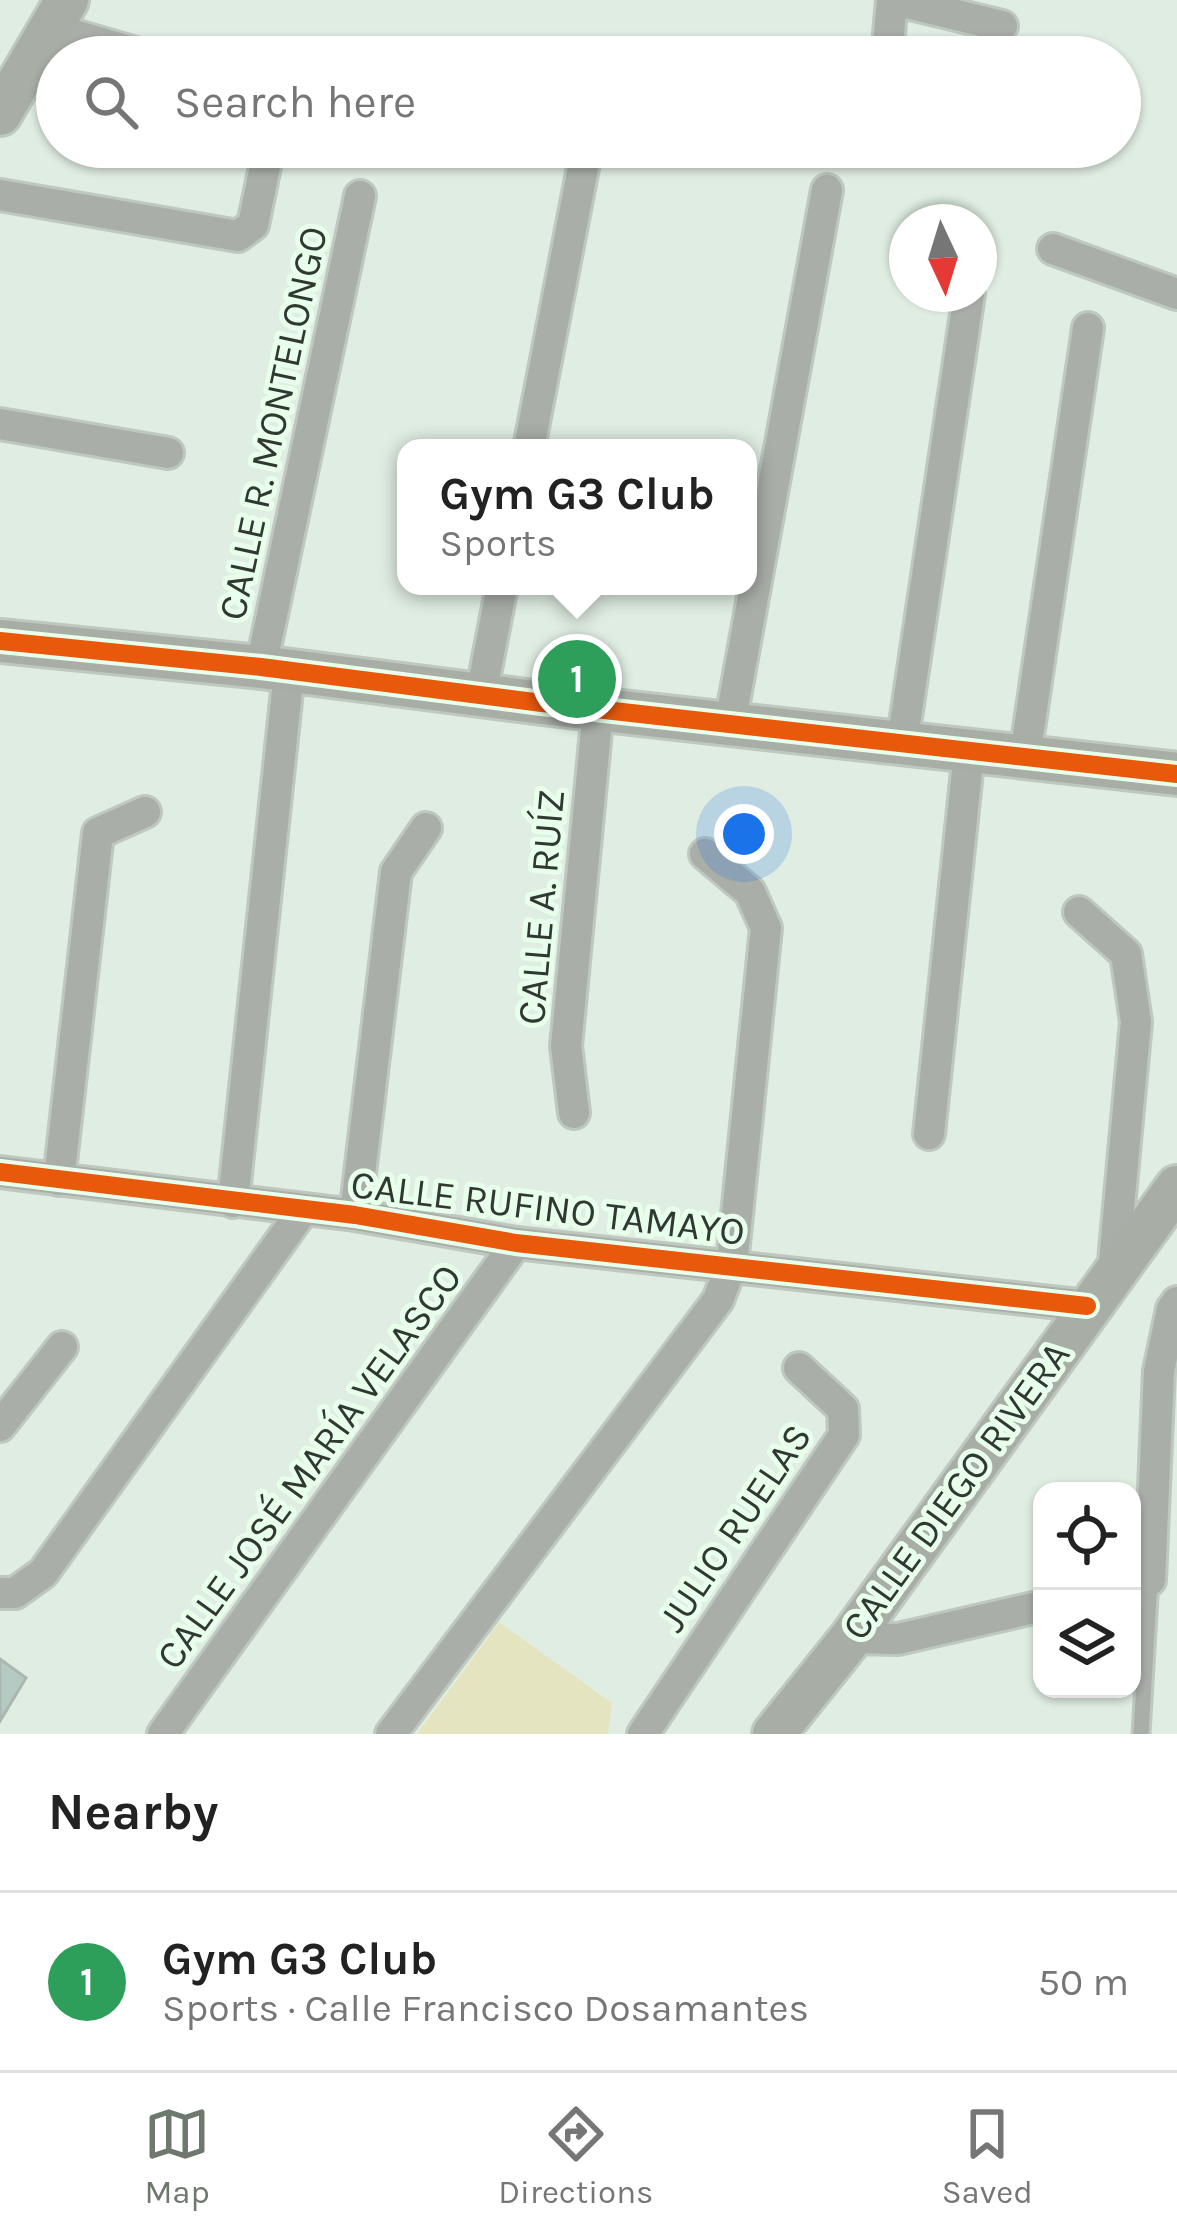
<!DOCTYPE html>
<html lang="en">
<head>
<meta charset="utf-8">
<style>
	body { margin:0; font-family:Karla,sans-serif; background:#f6f6f6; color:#222 }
	.controls { position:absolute; right:36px; bottom:36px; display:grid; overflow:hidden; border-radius:24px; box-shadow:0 3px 9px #0004 }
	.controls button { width:108px; height:108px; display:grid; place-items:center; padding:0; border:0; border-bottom:3px solid #e0e0e0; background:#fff; color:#222; font:60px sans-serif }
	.compass { position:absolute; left:889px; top:204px; width:108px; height:108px; border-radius:50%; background:#fff; box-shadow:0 3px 9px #0004; rotate:176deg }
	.you { position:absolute; left:744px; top:834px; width:42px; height:42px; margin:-30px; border:9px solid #fff; border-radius:50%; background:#1a73e8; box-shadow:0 0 0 18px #1a73e833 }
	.badge { display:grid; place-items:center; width:78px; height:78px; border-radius:50%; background:#6e786f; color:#fff; font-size:39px; font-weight:700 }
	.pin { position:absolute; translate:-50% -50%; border:6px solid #fff; box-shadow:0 3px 12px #0006 }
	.popup { position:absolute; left:397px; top:439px; width:360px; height:156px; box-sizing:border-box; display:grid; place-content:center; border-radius:24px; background:#fff; filter:drop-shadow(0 3px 9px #0005); font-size:39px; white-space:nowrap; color:#767676 }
	.popup b { font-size:45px; color:#222 }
	.popup::after { content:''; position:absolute; left:50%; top:100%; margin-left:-24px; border:24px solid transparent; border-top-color:#fff }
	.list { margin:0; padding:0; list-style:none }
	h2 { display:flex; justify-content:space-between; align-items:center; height:156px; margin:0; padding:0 48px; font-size:51px }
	h2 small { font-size:39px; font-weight:400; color:#767676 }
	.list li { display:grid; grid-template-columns:78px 1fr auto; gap:36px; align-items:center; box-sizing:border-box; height:180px; padding:0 48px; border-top:3px solid #e0e0e0 }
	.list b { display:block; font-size:45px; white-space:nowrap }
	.list p { margin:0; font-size:39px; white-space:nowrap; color:#767676 }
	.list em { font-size:39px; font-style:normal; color:#767676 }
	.icon { flex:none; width:66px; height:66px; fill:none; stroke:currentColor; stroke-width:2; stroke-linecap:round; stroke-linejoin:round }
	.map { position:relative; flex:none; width:1177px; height:1734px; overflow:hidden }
	.search { position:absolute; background:#fff; box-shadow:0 3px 9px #0004; left:36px; right:36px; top:36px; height:132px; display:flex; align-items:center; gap:30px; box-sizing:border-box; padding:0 42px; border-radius:66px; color:#767676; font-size:45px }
	.sheet { height:336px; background:#fff }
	nav { display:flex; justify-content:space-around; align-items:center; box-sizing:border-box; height:168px; border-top:3px solid #e0e0e0; background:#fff; font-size:33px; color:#767676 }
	nav a { display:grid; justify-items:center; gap:6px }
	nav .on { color:#6e786f }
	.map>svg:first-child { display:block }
</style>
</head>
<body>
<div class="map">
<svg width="1177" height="1734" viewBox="0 0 1177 1734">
	<rect width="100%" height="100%" fill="#e0ede2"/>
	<path fill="#e4e5c0" d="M499 1622 612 1703 608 1734H417Z"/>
	<path fill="#b3cbc2" stroke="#abb7b0" stroke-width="3" d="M0 1659 26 1678 0 1721Z"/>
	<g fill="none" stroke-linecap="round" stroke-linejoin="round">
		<defs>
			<path id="lane" d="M1141 1734 1150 1580"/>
			<g id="street">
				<path d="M894 0 1002 26"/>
				<path d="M50 28 149 57"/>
				<path d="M887 57 892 0"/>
				<path d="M0 195 238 236 253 225 269 147"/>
				<path d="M1053 249 1177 294"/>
				<path d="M0 424 168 453"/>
				<path d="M529 448 587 147"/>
				<path d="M261 667 360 196"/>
				<path d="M481 695 502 586"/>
				<path d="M730 724 827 190"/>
				<path d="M902 744 969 294"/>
				<path d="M1025 756 1088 328"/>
				<path d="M1079 912 1126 954 1136 1022 1113 1272"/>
				<path d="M574 1113 566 1046 598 710"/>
				<path d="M929 1134 969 752"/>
				<path d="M0 1172 355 1215 516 1243 1087 1306"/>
				<path d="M59 1180 98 833 145 812"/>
				<path d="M233 1202 289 672"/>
				<path d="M355 1215 396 872 426 828"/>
				<path d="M0 1426 62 1347"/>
				<path d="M1132 1584 1150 1580 1159 1371 1172 1309 1177 1302"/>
				<path d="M0 1593H15L43 1573 303 1210"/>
				<path d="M851 1638 898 1639 1042 1606"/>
				<path d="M163 1734 516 1243"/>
				<path d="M391 1734 718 1300 732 1264 766 928 750 892 705 854"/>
				<path d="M643 1734 844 1435 843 1409 799 1368"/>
			</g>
			<g id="secondary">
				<path d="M0 114 67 0"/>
				<path d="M0 641 261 667 542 703 1177 774"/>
				<path d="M774 1734 851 1638 1177 1187"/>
			</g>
		</defs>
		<use href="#lane" stroke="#bec8bf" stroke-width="21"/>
		<use href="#street" stroke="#bec8bf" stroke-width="36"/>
		<use href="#secondary" stroke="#bec8bf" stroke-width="48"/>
		<use href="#lane" stroke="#a9aea8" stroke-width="15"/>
		<use href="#street" stroke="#a9aea8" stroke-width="30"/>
		<use href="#secondary" stroke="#a8ada6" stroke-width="42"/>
		<defs>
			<g id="cycleway">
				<path d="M0 641 261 667 542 703 1177 774"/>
				<path d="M0 1172 355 1215 516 1243 1087 1306"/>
			</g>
		</defs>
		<use href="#cycleway" stroke="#e8ffec" stroke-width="26"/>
		<use href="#cycleway" stroke="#e8590c" stroke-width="18"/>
	</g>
	<g text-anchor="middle" stroke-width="10" stroke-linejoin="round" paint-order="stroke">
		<g font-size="39" fill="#303931" stroke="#e8ffec">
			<text transform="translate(272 423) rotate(-78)" y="14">CALLE R. MONTELONGO</text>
			<text transform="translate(540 907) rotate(-85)" y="14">CALLE A. RUÍZ</text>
			<text transform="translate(548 1207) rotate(7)" y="14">CALLE RUFINO TAMAYO</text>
			<text transform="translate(308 1466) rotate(-54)" y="14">CALLE JOSÉ MARÍA VELASCO</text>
			<text transform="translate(955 1490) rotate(-54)" y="14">CALLE DIEGO RIVERA</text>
			<text transform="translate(734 1527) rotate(-56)" y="14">JULIO RUELAS</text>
		</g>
	</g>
</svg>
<div class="controls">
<button><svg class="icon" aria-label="locate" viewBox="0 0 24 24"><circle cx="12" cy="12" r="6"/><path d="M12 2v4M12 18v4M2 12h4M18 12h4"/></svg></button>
<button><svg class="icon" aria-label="layers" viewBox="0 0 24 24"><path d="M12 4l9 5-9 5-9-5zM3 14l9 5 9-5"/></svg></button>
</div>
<svg class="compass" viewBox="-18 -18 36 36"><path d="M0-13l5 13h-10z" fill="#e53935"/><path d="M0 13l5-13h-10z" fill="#767676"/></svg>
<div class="you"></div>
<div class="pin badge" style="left:577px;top:679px;background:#2e9e5b">1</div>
<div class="popup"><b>Gym G3 Club</b>Sports</div>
<div class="search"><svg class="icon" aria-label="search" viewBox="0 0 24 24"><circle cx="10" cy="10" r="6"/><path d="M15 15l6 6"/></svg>Search here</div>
</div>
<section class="sheet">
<h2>Nearby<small></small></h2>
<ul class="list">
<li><span class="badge" style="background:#2e9e5b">1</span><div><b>Gym G3 Club</b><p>Sports · Calle Francisco Dosamantes</p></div><em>50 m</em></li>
</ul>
</section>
<nav>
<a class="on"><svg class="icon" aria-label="map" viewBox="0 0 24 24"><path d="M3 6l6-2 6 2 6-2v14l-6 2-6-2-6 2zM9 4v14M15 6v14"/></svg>Map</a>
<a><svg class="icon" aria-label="directions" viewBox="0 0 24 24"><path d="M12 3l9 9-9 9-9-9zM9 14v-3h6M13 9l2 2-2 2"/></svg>Directions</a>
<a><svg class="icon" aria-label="saved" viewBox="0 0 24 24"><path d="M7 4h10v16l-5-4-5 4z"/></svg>Saved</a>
</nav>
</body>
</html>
